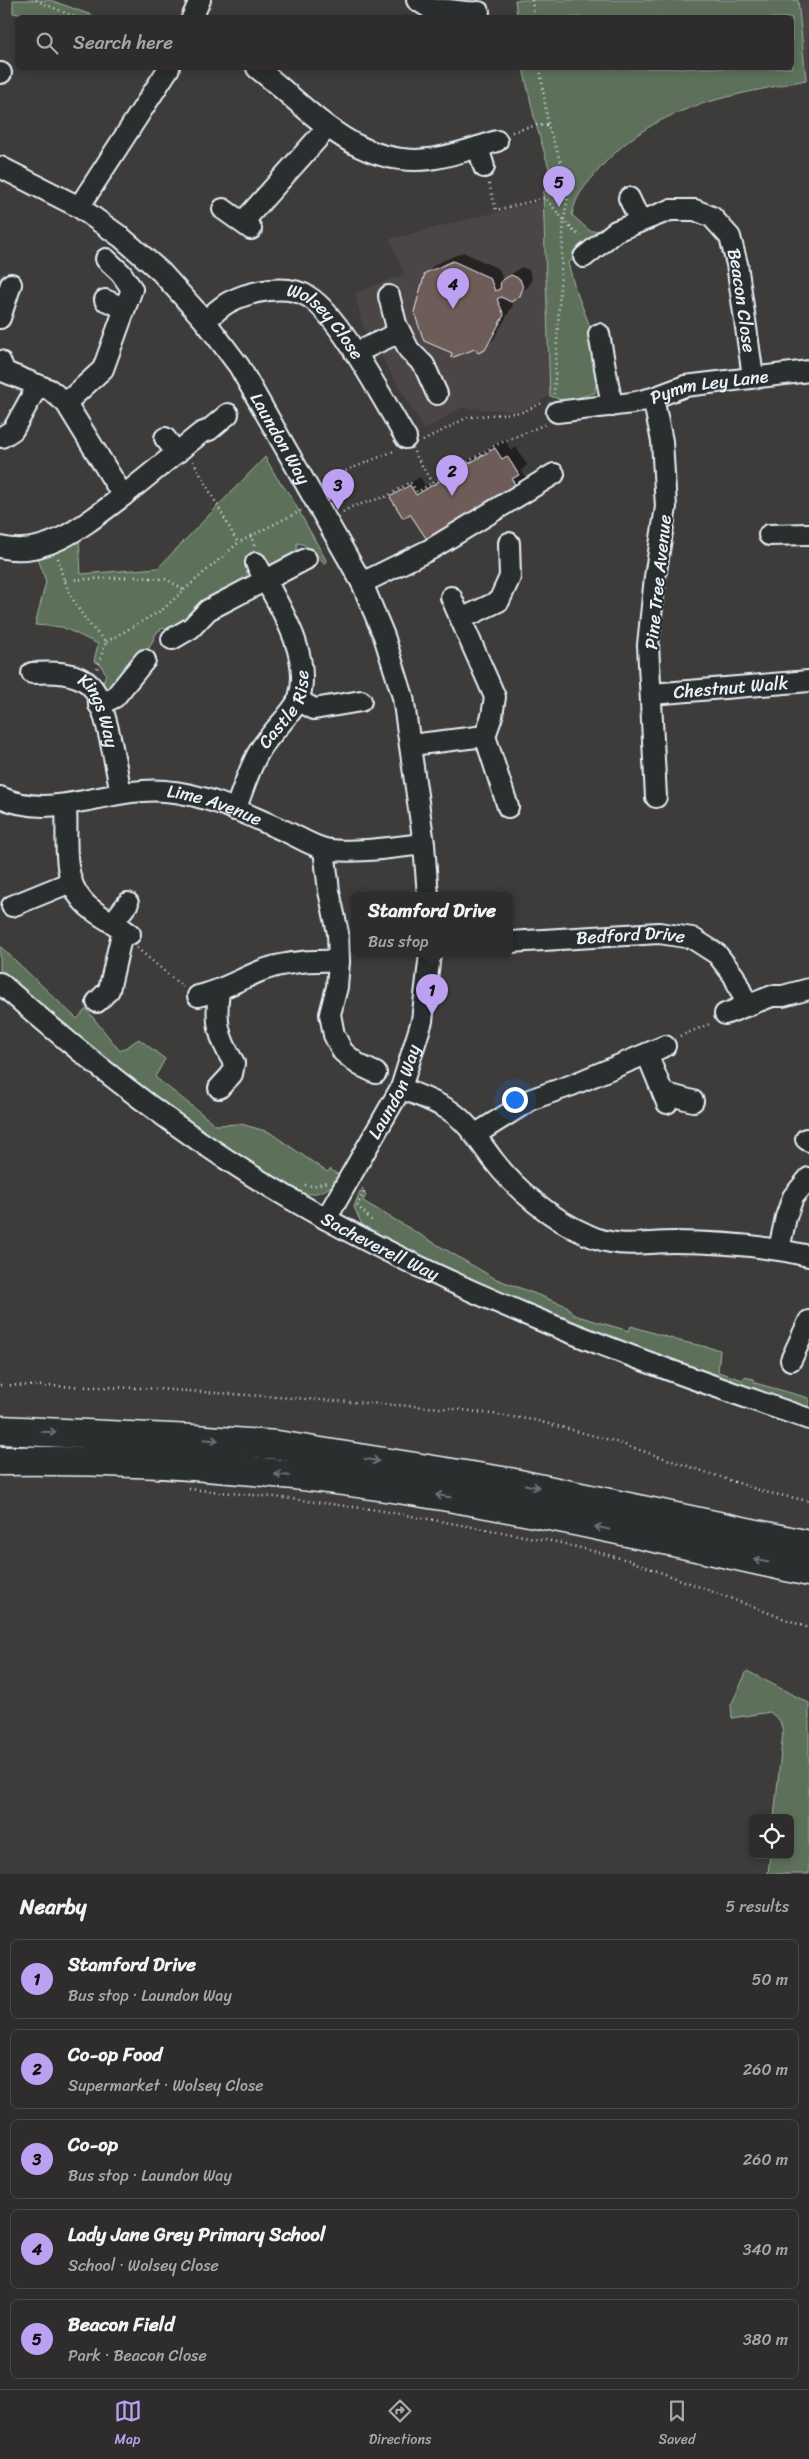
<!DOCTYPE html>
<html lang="en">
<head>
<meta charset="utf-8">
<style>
	body { margin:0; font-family:Sriracha,sans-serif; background:#3a3838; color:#f1f3f6 }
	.controls { position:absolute; right:15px; bottom:15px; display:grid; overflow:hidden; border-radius:8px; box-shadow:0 2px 8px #0003 }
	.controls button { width:45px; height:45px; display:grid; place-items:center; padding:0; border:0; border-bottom:1px solid #494848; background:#2e2c2c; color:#f1f3f6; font:25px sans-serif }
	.you { position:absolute; left:514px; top:1099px; width:18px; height:18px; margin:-12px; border:4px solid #fff; border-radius:50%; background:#1a73e8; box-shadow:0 0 0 8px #1a73e833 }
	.badge { display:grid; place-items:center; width:32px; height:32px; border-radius:50%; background:#bca0f2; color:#111; font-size:16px; font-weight:700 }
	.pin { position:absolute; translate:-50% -41px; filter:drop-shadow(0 1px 2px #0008) }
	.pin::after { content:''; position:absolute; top:26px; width:18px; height:15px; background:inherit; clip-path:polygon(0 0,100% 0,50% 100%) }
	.popup { position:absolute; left:351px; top:892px; width:162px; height:65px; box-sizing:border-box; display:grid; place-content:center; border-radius:8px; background:#2e2c2c; filter:drop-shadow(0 1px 4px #0005); font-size:16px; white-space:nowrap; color:#a7a7a9 }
	.popup b { font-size:19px; color:#f1f3f6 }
	.popup::after { content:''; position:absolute; left:50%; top:100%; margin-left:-10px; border:10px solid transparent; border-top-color:#2e2c2c }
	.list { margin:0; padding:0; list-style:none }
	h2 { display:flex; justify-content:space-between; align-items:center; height:65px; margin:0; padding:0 20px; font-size:21px }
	h2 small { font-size:16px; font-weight:400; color:#a7a7a9 }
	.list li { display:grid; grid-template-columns:32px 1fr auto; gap:15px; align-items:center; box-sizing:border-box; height:80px; margin:0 10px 10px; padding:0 10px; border:1px solid #494848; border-radius:8px }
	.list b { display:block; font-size:19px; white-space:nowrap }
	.list p { margin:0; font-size:16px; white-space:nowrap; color:#a7a7a9 }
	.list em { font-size:16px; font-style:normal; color:#a7a7a9 }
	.icon { flex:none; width:28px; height:28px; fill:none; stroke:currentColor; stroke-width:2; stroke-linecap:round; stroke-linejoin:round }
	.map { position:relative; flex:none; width:809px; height:1874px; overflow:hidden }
	.search { position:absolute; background:#2e2c2c; box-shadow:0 2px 8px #0003; left:15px; right:15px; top:15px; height:55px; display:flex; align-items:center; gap:12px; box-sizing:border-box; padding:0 18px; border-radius:8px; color:#a7a7a9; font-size:19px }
	.sheet { height:515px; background:#2e2c2c }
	nav { display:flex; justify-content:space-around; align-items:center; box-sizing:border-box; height:70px; border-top:1px solid #494848; background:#2e2c2c; font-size:14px; color:#a7a7a9 }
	nav a { display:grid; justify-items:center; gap:2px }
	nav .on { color:#bca0f2 }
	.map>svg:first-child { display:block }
</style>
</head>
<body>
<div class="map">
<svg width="809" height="1874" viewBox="0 0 809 1874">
	<rect width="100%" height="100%" fill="#3e3b3b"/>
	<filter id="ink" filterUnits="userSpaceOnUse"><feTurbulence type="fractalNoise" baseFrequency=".02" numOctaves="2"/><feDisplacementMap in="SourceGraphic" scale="10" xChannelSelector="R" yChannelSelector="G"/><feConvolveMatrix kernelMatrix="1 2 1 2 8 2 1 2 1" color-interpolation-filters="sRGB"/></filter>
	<g filter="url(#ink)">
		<g fill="#4c4544">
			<path d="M798 0H809V80H806Z"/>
			<path d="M544 200 550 396 522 411 461 408 424 430 363 326 355 293 404 274 390 239Z"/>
		</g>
		<g fill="#5d715a" stroke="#a2b1a9">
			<path d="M13 0H50L97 17 47 18 13 13Z"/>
			<path d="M515 0H798L806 80C724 98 653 104 596 173 583 189 576 195 572 215L590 231 607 230 608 234 568 263 575 288 591 329 599 381 596 383 595 393 565 401 550 396 543 192 554 185 535 121 523 68H792V18L517 17Z"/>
			<path d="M265 457 277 478 290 495 327 562 324 563C317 555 308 544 297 543V554L269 571 246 563 247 576 244 581 193 617 167 630 163 628 157 632 149 648 107 697C102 689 102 683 106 674L100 664 94 661 98 644 62 627 35 625 46 582 38 558 79 538 81 574 158 568Z"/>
			<path d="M0 946 77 1019 86 1009 120 1051 139 1039 165 1059 155 1077 216 1125 241 1124 269 1132 327 1172 330 1169 340 1176C331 1190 318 1195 302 1194L225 1147 115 1069 0 971Z"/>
			<path d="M360 1191 366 1195 363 1201 494 1278 567 1306 574 1315 629 1331 631 1326 680 1341 720 1350 718 1372 743 1380 744 1377 754 1379 755 1383 809 1398V1410L672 1362 475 1283 372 1233 362 1225 354 1207Z"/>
			<path d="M747 1671 809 1703V1874H768L770 1855H790V1818H774L783 1732 780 1721 770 1712 732 1718 731 1705Z"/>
		</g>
		<g fill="#0007">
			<path d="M463 252 499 269 503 280 521 267 529 270 532 278 529 286 511 300 513 305 494 339 484 349 476 347 454 352 426 273 436 264Z"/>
			<path d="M505 439 511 451 516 447 527 465 521 471 528 481 519 491 410 512 392 497 401 488 420 477 425 486Z"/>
		</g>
		<g fill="#6e5c59" stroke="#e8f1f8">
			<path d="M453 261 490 278 495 291 500 289 501 281 511 275 520 279 523 288 520 296 511 302 501 297 497 299 504 315 485 350 478 353 475 349 451 358 452 353 424 341 414 312 425 273Z"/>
			<path d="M495 448 502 459 507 456 519 475 512 479 519 492 430 544 410 514 403 518 390 497 410 485 416 495Z"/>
		</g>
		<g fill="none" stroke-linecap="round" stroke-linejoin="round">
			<defs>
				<g id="minor">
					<path d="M417 0 433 10"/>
					<path d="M192 18 200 0"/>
					<path d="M443 18 433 10C449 7 462 14 479 12"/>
					<path d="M257 68C310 109 355 168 430 159 452 156 475 148 497 141"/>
					<path d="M0 73H1"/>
					<path d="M478 147 484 167"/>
					<path id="s1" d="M0 167 79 207 121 237 161 272 205 321 239 366 362 583 384 636 403 697 424 844 428 896"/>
					<path d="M629 198 640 221"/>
					<path d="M79 207 169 68"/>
					<path d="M223 209 251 229"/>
					<path d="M243 222 327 128"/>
					<path id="s2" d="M584 257 616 231 670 210H695L712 217 730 237 737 264 753 377"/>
					<path d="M389 296 396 324 409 350 424 365 437 394"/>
					<path d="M105 300 124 308"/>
					<path d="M0 318 11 284"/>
					<path id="s3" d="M205 321C212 315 220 307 229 302 251 291 287 283 309 297 341 317 385 404 406 438"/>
					<path d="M599 334 612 406"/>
					<path d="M355 353 400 332"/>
					<path d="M0 361 5 372 50 390 66 403 123 496C88 522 47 559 0 547"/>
					<path d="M653 398 662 441 666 507 655 577 648 645 656 797"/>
					<path d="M66 403 103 369 132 289 121 273 106 259"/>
					<path id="s4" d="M557 412 632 403 653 398 685 386 809 371"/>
					<path d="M2 437 13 430 38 385"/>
					<path d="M165 438 177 453"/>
					<path d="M123 496 201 433 209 430 228 414"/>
					<path d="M769 535 809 534"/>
					<path d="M362 583 431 549 554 474"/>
					<path d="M461 619 499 601 510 577 509 543"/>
					<path d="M172 639 191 628 208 610 306 559"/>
					<path id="s5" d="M32 673C51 672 77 671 91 686 106 702 116 769 121 793"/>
					<path id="s6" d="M652 694 809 681"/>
					<path d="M298 700 314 709 361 701"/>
					<path d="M99 705 115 697 145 660"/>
					<path d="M485 736 508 807"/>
					<path d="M411 745 485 736 492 716 495 697 451 597"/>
					<path id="s7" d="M0 797C55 822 108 786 165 791 207 794 248 815 287 832 298 837 312 846 325 849 354 854 394 847 424 844"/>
					<path d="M66 806C68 836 61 876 82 900 92 913 116 924 130 934"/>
					<path id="s8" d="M235 810C243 790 249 768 260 750 269 734 294 712 299 698 313 654 276 601 256 563"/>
					<path d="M324 849 329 891 338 933 339 961 337 987 330 1014 334 1035 343 1052 359 1065 376 1073"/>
					<path d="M12 906 71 882"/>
					<path d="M113 922 128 903"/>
					<path id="s9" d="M510 942 659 933 692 938 717 954 734 976 747 1005"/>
					<path id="s10" d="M0 983C79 1053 161 1119 251 1175 424 1283 617 1354 809 1419"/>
					<path d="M198 996C221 991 240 979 263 970 288 961 313 960 339 961"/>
					<path d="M97 1002 109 990 123 929"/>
					<path d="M725 1014 772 996H783L809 989"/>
					<path d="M647 1054 667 1103"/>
					<path d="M219 1088 232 1074 234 1063C218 1037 215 1021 219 991"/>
					<path d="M401 1088C417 1095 435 1101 449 1110 469 1123 480 1143 494 1161 517 1191 553 1220 588 1235 618 1249 643 1242 674 1242 718 1242 766 1246 809 1256"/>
					<path d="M663 1093 693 1101"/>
					<path d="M476 1134 532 1099 572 1085 665 1046"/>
					<path d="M806 1139 809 1141"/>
					<path id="s11" d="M326 1219 401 1088 422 1021 430 954"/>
					<path d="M779 1249 786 1217 793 1197 809 1178"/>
					<path d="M791 1360 809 1321"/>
				</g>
				<g id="highway">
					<path d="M0 1430 193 1439 277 1445 509 1482 809 1545"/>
					<path d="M0 1461C147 1459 298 1471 442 1496 565 1517 687 1545 809 1572"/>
				</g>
			</defs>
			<use href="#minor" stroke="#e8f1f8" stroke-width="24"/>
			<use href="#highway" stroke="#e8f1f8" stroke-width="31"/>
			<g stroke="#e8f1f8" stroke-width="2.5" stroke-dasharray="1 4" stroke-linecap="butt">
				<path d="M36 0 77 18"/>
				<path d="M532 0 534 18"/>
				<path d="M540 68 548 125 567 181 569 190 564 219 554 394"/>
				<path d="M512 132 537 125H548"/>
				<path d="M489 184 496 210 545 198 574 232 581 236"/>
				<path d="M423 441 468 417 523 412 542 403"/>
				<path d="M414 452 432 483"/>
				<path d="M193 461 238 543"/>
				<path d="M337 505 343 501 331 477 394 451"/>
				<path d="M343 512 351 507 388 496 410 482 417 492 496 445 546 424"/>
				<path d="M251 536 302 510"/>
				<path d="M58 558C65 592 82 619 106 642L97 669"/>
				<path d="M65 580 138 577 166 579 184 590 162 610 106 642"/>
				<path d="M184 590 238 543 251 536 255 547"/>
				<path d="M137 948 183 987"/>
				<path d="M680 1036 712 1023"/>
				<path d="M305 1185 313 1186 326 1182"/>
				<path d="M362 1189 365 1191 357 1205 374 1223"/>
				<path d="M0 1385 142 1388 456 1409 534 1420 610 1440 765 1492 809 1501"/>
				<path d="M189 1489 284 1498 377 1510 557 1542 628 1560 809 1628"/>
			</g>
			<use href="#minor" stroke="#2a2d2e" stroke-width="20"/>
			<use href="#highway" stroke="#2a2d2e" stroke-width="28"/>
		</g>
		<defs><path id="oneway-shaft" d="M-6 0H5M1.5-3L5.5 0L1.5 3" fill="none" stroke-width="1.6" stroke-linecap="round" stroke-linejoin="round" transform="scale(1.25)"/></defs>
		<g stroke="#6c7275">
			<use href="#oneway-shaft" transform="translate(49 1432) rotate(2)"/>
			<use href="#oneway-shaft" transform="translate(211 1440) rotate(5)"/>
			<use href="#oneway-shaft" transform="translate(372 1460) rotate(9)"/>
			<use href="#oneway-shaft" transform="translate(282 1475) rotate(-175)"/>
			<use href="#oneway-shaft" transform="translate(532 1486) rotate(12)"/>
			<use href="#oneway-shaft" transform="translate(443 1496) rotate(-170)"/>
			<use href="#oneway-shaft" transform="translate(602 1528) rotate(-169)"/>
			<use href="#oneway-shaft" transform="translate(761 1561) rotate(-168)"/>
		</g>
	</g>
	<g text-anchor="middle" stroke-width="4.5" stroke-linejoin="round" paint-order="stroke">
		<g font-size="18" fill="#e8f1f8" stroke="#2a2d2e">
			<text dy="6" stroke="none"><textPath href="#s2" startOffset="234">Beacon Close</textPath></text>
			<text dy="6" stroke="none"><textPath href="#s3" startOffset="142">Wolsey Close</textPath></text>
			<text dy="6" stroke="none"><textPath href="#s4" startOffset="155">Pymm Ley Lane</textPath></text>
			<text dy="6" stroke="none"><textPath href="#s1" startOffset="399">Laundon Way</textPath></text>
			<text transform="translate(658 582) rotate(-84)" y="6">Pine Tree Avenue</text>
			<text dy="6" stroke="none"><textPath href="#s6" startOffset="79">Chestnut Walk</textPath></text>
			<text dy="6" stroke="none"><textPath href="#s8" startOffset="114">Castle Rise</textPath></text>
			<text dy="6" stroke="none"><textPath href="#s5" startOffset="88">Kings Way</textPath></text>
			<text dy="6" stroke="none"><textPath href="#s7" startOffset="219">Lime Avenue</textPath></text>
			<text dy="6" stroke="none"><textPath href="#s9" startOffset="121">Bedford Drive</textPath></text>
			<text dy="6" stroke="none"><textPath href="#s11" startOffset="145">Laundon Way</textPath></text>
			<text dy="6" stroke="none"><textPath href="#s10" startOffset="464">Sacheverell Way</textPath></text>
		</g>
	</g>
</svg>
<div class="controls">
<button><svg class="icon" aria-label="locate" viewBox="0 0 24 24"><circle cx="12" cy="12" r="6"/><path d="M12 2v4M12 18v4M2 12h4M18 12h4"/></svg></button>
</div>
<div class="you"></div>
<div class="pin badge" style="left:432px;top:1015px">1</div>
<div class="popup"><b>Stamford Drive</b>Bus stop</div>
<div class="pin badge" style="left:452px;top:496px">2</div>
<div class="pin badge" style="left:338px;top:510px">3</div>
<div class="pin badge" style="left:453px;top:309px">4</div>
<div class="pin badge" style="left:559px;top:207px">5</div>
<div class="search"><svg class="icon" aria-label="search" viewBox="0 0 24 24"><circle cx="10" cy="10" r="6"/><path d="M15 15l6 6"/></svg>Search here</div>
</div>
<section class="sheet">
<h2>Nearby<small>5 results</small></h2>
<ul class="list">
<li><span class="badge">1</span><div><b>Stamford Drive</b><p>Bus stop · Laundon Way</p></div><em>50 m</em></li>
<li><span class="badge">2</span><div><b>Co-op Food</b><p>Supermarket · Wolsey Close</p></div><em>260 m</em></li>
<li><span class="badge">3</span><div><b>Co-op</b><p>Bus stop · Laundon Way</p></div><em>260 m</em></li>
<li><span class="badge">4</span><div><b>Lady Jane Grey Primary School</b><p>School · Wolsey Close</p></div><em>340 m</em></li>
<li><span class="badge">5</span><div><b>Beacon Field</b><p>Park · Beacon Close</p></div><em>380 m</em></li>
</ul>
</section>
<nav>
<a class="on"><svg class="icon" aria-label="map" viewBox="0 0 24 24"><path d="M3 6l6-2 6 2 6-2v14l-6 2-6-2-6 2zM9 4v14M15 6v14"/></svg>Map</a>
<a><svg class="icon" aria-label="directions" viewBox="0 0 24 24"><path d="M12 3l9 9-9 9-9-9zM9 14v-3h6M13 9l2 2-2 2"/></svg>Directions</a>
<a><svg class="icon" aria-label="saved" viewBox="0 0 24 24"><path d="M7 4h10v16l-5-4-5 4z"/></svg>Saved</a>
</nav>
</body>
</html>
